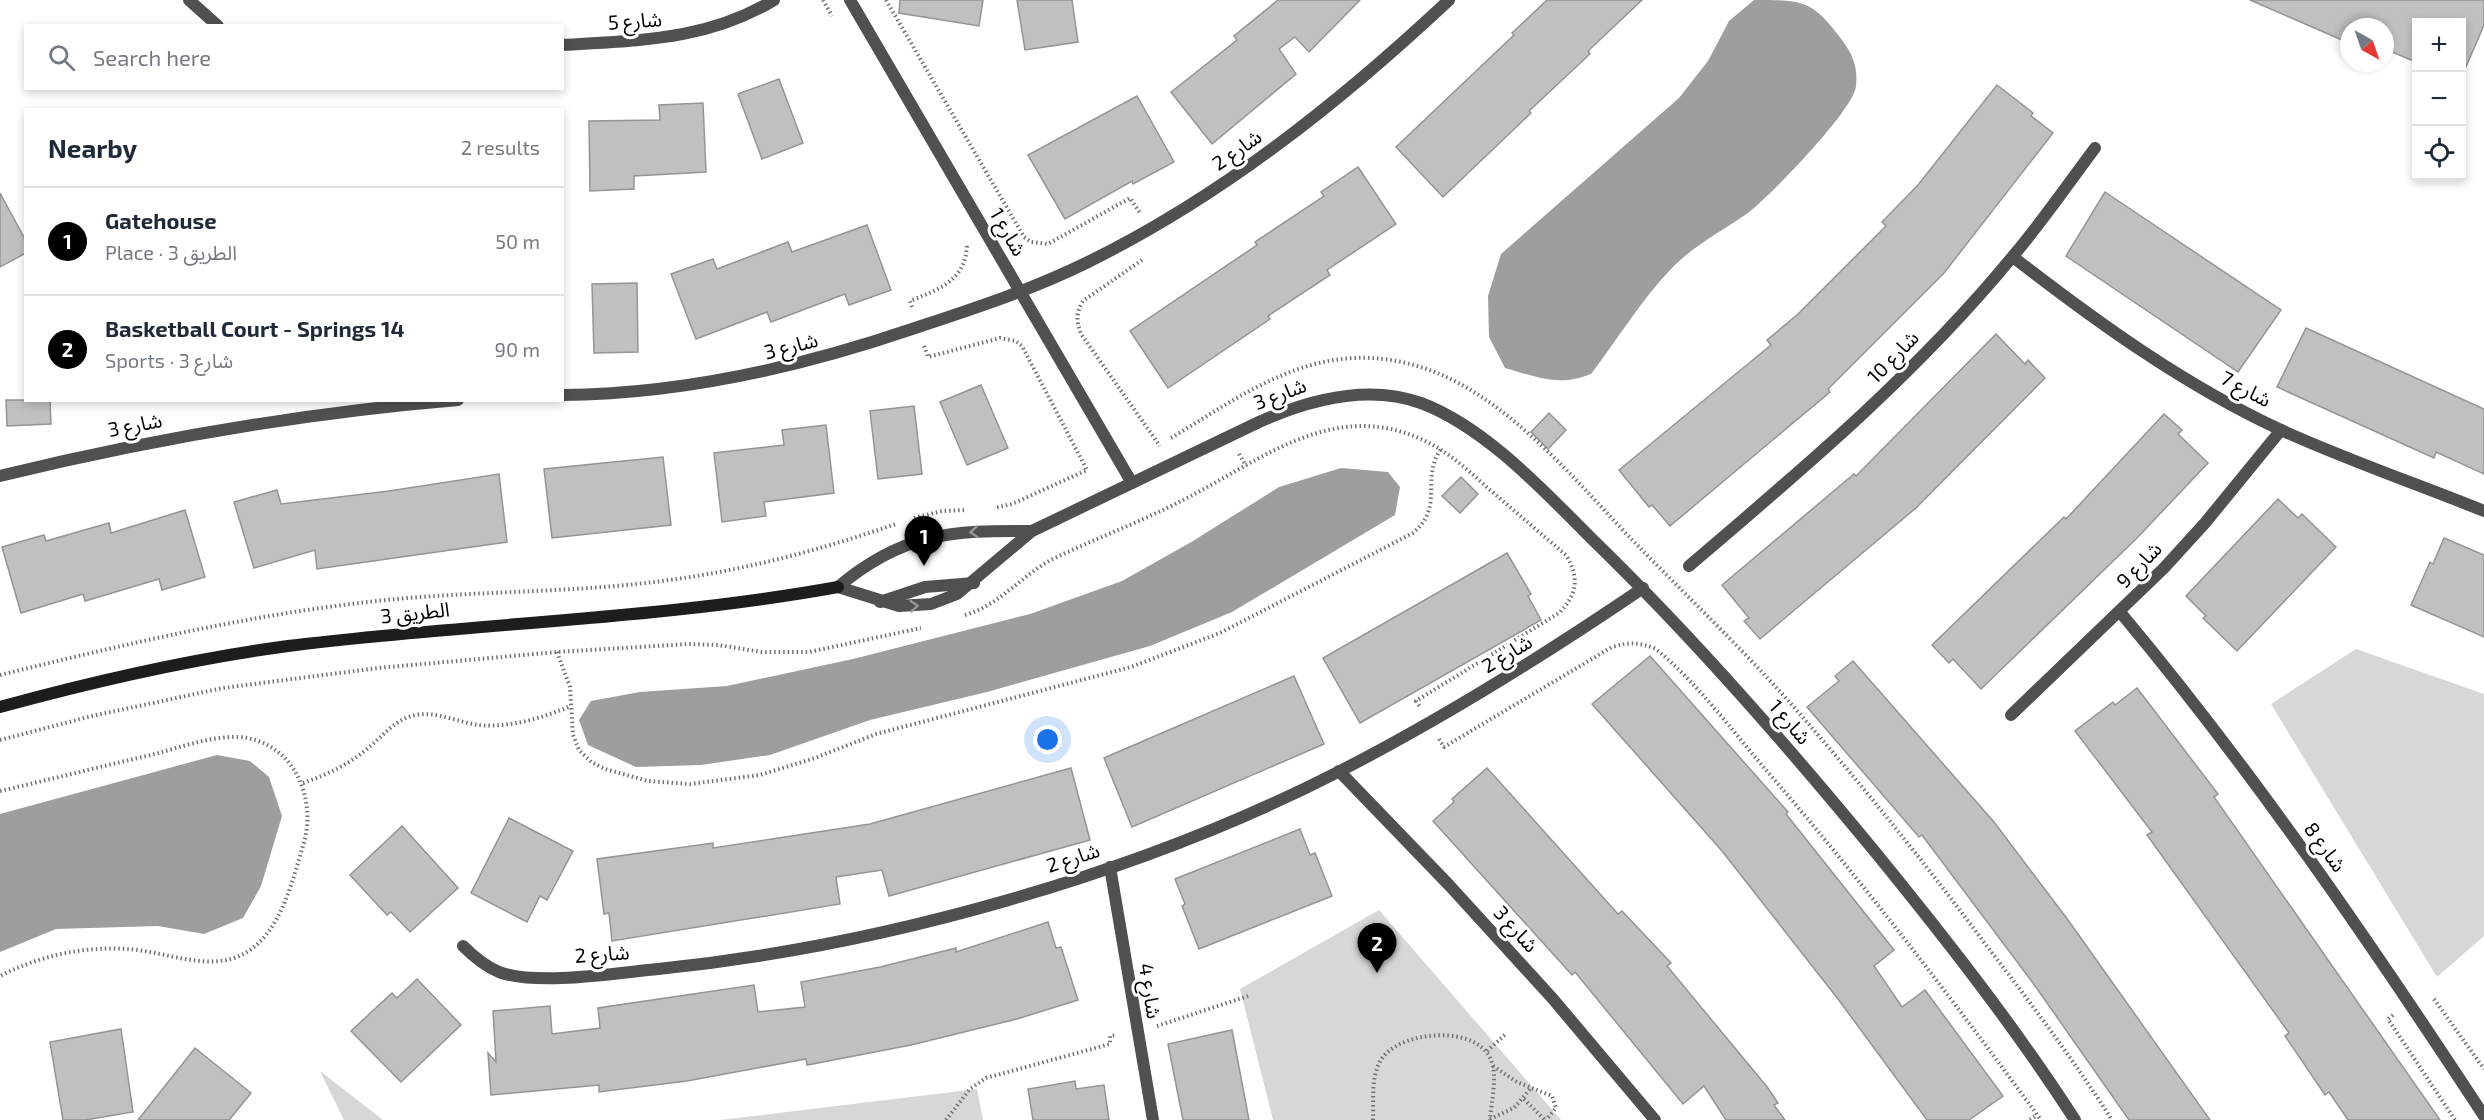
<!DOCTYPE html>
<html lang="en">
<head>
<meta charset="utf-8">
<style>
	body { margin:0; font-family:"Exo 2","Noto Sans Arabic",sans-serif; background:#f6f6f7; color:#1f2937 }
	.controls { position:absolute; right:18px; top:18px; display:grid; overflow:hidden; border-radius:0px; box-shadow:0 3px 9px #0003 }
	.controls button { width:54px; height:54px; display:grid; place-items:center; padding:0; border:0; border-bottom:2px solid #e0e1e3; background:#fff; color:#1f2937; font:30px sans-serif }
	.compass { position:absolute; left:2340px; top:18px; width:54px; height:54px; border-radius:50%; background:#fff; box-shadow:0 3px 9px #0003; rotate:140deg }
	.you { position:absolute; left:1048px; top:740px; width:21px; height:21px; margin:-15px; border:4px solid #fff; border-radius:50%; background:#1a73e8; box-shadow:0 0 0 9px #1a73e833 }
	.badge { display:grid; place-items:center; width:39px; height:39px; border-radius:50%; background:#000; color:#fff; font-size:20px; font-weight:700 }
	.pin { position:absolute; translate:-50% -50px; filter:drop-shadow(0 2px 3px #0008) }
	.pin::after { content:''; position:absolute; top:32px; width:21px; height:18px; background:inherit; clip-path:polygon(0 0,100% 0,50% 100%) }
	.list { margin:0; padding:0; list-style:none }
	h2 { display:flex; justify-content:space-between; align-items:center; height:78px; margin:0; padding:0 24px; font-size:26px }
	h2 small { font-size:20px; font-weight:400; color:#747a83 }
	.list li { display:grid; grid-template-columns:39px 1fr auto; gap:18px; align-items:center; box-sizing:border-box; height:108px; padding:0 24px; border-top:2px solid #e0e1e3 }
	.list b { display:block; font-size:22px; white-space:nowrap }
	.list p { margin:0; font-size:20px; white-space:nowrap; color:#747a83 }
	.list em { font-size:20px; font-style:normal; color:#747a83 }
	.icon { flex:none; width:33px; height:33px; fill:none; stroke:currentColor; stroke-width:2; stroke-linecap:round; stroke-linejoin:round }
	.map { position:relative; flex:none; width:2484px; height:1120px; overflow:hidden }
	.search { position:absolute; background:#fff; box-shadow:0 3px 9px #0003; left:24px; top:24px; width:540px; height:66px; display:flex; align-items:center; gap:15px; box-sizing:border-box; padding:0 21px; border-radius:0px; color:#747a83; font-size:22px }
	.panel { position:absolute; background:#fff; box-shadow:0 3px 9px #0003; left:24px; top:108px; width:540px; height:294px; border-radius:0px }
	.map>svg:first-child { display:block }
</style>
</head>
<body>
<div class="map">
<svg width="2484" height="1120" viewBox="0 0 2484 1120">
	<rect width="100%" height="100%" fill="#fff"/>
	<g fill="#d7d7d7">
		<path d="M2356 649 2484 694V936L2437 977 2271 704Z"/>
		<path d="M1379 910 1561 1120H1273L1240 989Z"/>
		<path d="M320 1071 383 1120H344Z"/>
		<path d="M977 1089 983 1120H720Z"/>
	</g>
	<g fill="#9e9e9e">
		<path d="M1754 0C1804 0 1812 0 1842 40 1853 55 1858 67 1856 86 1854 110 1770 196 1748 213 1722 231 1693 246 1671 269 1641 300 1617 340 1591 374 1559 387 1537 377 1505 368L1489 337 1488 296 1501 254 1679 98 1708 61 1729 21Z"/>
		<path d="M1341 468 1388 472 1400 487 1395 515 1232 612 1150 646 987 692 870 720 770 755 701 765 636 767 588 745 579 720 591 701 640 692 727 686 853 659 1030 614 1122 581 1193 541 1279 487Z"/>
		<path d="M217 755 250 761 269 777 282 816 261 886 243 918 204 934 158 926 56 929 0 952V814Z"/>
	</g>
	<g fill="#c0c0c0" stroke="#949494" stroke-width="1.5">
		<path d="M900 0H983L979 26 899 13Z"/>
		<path d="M1017 0H1072L1078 42 1025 50Z"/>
		<path d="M1278 0H1360L1309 52 1295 37 1279 49 1296 74 1212 144 1171 92 1237 40 1234 36Z"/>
		<path d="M1547 0H1642L1588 51 1590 54 1529 111 1531 113 1443 197 1396 147 1514 35 1512 33Z"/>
		<path d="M2250 0H2484V25L2462 76V22H2416V62L2385 49V27H2349V43Z"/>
		<path d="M779 79 803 143 762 159 738 94Z"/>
		<path d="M1997 85 2033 113 2031 116 2053 133 1944 273 1828 389 1830 392 1670 526 1652 505 1649 507 1619 470 1771 345 1767 340 1797 315 1886 226 1882 222 1918 185Z"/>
		<path d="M1137 96 1174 162 1133 184 1132 181 1065 219 1028 155Z"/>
		<path d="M703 103 706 172 634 176V189L590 191 589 121 660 120 659 105Z"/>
		<path d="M1358 167 1396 224 1327 270 1330 275 1268 316 1270 319 1168 388 1130 331 1257 245 1255 242 1324 196 1321 192Z"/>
		<path d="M2105 192 2281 310 2238 372 2066 256Z"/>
		<path d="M0 193 26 241V253L0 267Z"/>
		<path d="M867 225 891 290 849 305 845 294 771 322 767 312 696 339 671 274 713 259 717 269 788 242 792 252Z"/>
		<path d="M637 283 638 352 594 353 592 284Z"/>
		<path d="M2306 328 2484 409V474L2436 452 2434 458 2277 387Z"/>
		<path d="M1996 334 2025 364 2028 360 2045 378 1916 508 1760 639 1744 621 1749 618 1722 585 1854 474 1856 476Z"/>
		<path d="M981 385 1008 448 967 465 940 402Z"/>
		<path d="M6 400H50L51 424 7 426Z"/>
		<path d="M914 406 922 474 878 479 870 411Z"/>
		<path d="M1549 413 1566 430 1548 449 1531 432Z"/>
		<path d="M2164 414 2182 430 2178 434 2208 463 2137 538 1981 689 1953 659 1949 663 1932 645 2064 517 2066 519Z"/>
		<path d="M826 425 834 493 764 502 766 516 722 522 714 453 784 445 782 430Z"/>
		<path d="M663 457 671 525 552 538 544 469Z"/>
		<path d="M499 474 507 542 317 569 315 550 254 568 234 502 277 490 281 504 389 491Z"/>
		<path d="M1461 477 1478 494 1460 513 1442 496Z"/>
		<path d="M2278 499 2298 518 2302 514 2336 547 2237 651 2203 618 2206 616 2186 596Z"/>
		<path d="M185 510 205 577 162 590 159 579 85 601 83 594 21 613 2 547 44 535 46 541 109 523 111 533Z"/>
		<path d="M2444 538 2484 555V637L2411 605 2430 562 2433 564Z"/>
		<path d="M1507 553 1531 594 1528 596 1541 620 1360 723 1323 658Z"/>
		<path d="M1650 656 1788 812 1786 814 1894 950 1874 966 1902 1007 1925 990 2003 1096 1969 1120H1927L1838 999 1722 851 1592 704Z"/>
		<path d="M1853 661 1994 822 2068 920 2210 1120H2129L2033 983 1922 835 1919 837 1807 707 1839 681 1835 676Z"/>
		<path d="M1294 676 1324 744 1132 827 1104 758Z"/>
		<path d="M2137 688 2218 794 2214 797 2440 1120H2348L2329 1092 2325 1095 2285 1036 2289 1033 2147 835 2152 832 2075 731 2113 702 2115 705Z"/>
		<path d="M1071 768 1090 840 889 896 882 870 836 877 840 904 612 941 609 913 604 914 597 859 713 843V848L870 824Z"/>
		<path d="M1487 768 1618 914 1622 911 1671 963 1667 966 1768 1088 1778 1103 1774 1105 1785 1120H1726L1704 1086 1683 1104 1575 972 1572 975 1433 821 1454 802 1452 799Z"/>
		<path d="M509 818 573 851 547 900 540 896 527 922 471 893Z"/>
		<path d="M402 826 458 888 410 932 391 912 387 915 350 875Z"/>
		<path d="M1300 829 1310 855 1315 853 1332 896 1199 949 1182 906 1185 904 1175 879Z"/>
		<path d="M1048 922 1056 948 1061 947 1078 1000 1017 1019 911 1045 807 1065 806 1059 687 1081 599 1092V1085L491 1095 488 1053 496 1062 493 1011 550 1006 552 1034 600 1028 598 1008 754 985 758 1012 805 1007 801 982 880 967 956 948V952Z"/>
		<path d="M417 979 461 1025 401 1082 351 1031 392 993 397 998Z"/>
		<path d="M121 1029 133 1112 85 1120H63L50 1042Z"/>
		<path d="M1232 1030 1249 1120H1183L1168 1044Z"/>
		<path d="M195 1048 251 1093 229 1120H138Z"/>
		<path d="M1075 1081 1076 1089 1104 1085 1109 1120H1033L1028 1089Z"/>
	</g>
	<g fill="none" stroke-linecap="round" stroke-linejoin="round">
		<g stroke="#727272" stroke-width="4" stroke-dasharray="1.5 3" stroke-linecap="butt">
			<path d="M823 0 832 16"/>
			<path d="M886 0 1024 237 1031 242 1048 244 1130 198 1140 213"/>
			<path d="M1142 260 1083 301C1076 313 1076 321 1081 334L1160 446"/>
			<path d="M912 307 910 301C939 289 966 281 967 244"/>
			<path d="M924 346 928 357 1000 338 1016 341 1022 346 1087 470 1012 504 994 508"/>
			<path d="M1171 438C1246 393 1313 341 1406 363 1502 385 1576 483 1643 551 1690 599 1739 646 1784 696 1855 776 1922 859 1986 945 2030 1002 2073 1059 2112 1120"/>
			<path d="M1239 454 1246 466"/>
			<path d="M914 518 942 511 966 510"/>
			<path d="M965 615C1001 605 1024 572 1057 557 1099 537 1143 521 1185 499 1260 461 1332 399 1421 439 1448 451 1469 471 1490 490 1516 512 1541 534 1566 555 1580 578 1577 595 1559 613L1416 701 1420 707"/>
			<path d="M557 652 570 687 573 735 579 750 591 762 605 769 648 781 690 784 760 775 815 758 876 734 1131 667 1220 633 1413 533C1445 506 1420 479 1441 449"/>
			<path d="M0 675C122 645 243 616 368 602 468 590 570 594 669 580 746 570 823 549 896 524"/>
			<path d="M1439 739 1444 747 1612 647C1629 642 1639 642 1656 649 1697 683 1731 729 1766 770 1863 882 1953 1000 2041 1120"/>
			<path d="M0 740 92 716 223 688 378 668 557 652 688 644 718 645 762 652H809L921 628"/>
			<path d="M303 783C326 775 348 765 367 749 383 736 394 720 415 715 437 711 457 722 478 725 510 728 542 718 571 706"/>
			<path d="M0 791C52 779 103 766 155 754 181 747 211 736 239 737 294 741 318 799 303 846 292 882 281 931 247 952 211 974 166 951 127 949 83 946 39 956 0 976"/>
			<path d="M2434 999 2484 1069"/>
			<path d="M2393 1015 2388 1019 2455 1120"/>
			<path d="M1157 1026 1248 996"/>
			<path d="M1487 1051 1507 1033"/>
			<path d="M1493 1066 1517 1082 1552 1096 1556 1108 1546 1120"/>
			<path d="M1524 1099 1545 1120"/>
			<path d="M1490 1119 1514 1108 1531 1088"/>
			<path d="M946 1120 970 1089 986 1078 1110 1044V1036L1117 1035"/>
			<path d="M1373 1120C1374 1100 1370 1074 1383 1057 1404 1030 1477 1025 1491 1060 1498 1077 1491 1102 1490 1120"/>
			<path d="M2030 1120 2037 1115"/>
		</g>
		<g stroke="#505050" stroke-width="12">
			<path d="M189 0 218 26"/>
			<path d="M850 0 1132 483"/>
			<path d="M562 45C639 40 706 41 774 0"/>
			<path d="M2013 257C2097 322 2184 385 2281 430 2347 460 2417 484 2484 511"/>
			<path d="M562 395C682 394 797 368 909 330 969 310 1029 291 1086 263 1221 197 1340 102 1449 0"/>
			<path d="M0 476C151 439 303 413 458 400"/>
			<path d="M1032 531C951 530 902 533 838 587L899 606 931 604 957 594 1032 531 1259 422C1308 400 1368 384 1421 403 1485 427 1544 491 1591 538 1693 637 1786 744 1876 853 1946 939 2015 1027 2075 1120"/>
			<path d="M1689 566C1803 469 1918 372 2013 256 2042 222 2068 184 2095 148"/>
			<path d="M880 602 925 587 974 583"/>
			<path d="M2120 612C2253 771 2370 942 2484 1116"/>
			<path d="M2011 715 2164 568 2205 523 2281 430"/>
			<path d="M1339 771 1449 885 1553 999 1655 1120"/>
			<path d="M1110 867 1153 1120"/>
			<path d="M463 946C474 957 485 966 499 972 537 986 616 973 658 969 884 946 1140 874 1342 770 1447 716 1546 654 1643 588"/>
		</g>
		<path stroke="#1d1d1d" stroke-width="12" d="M0 707C95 681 191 659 288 646 472 623 656 620 838 587"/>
	</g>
	<defs><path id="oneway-chevron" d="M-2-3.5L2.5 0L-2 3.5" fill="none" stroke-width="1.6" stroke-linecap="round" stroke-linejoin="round" transform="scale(1.5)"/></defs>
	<g stroke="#969696">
		<use href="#oneway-chevron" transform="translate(974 532) rotate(175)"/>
		<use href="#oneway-chevron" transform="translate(914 606) rotate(-3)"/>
	</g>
	<g text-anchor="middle" stroke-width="6" stroke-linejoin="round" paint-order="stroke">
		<g font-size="20" fill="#000" stroke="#fff">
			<text transform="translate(635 21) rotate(-4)" y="7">شارع 5</text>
			<text transform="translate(1237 150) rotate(-35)" y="7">شارع 2</text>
			<text transform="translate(1008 232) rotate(60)" y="7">شارع 1</text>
			<text transform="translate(791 346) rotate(-14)" y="7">شارع 3</text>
			<text transform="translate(1893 357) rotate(-46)" y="7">شارع 10</text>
			<text transform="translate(2246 389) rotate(28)" y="7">شارع 7</text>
			<text transform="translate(1280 394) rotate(-21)" y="7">شارع 3</text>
			<text transform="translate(135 425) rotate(-11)" y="7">شارع 3</text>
			<text transform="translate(2139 565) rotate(-46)" y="7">شارع 9</text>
			<text transform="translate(415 613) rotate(-6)" y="7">3 الطريق</text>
			<text transform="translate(1507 654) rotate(-31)" y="7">شارع 2</text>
			<text transform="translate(1790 722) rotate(49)" y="7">شارع 1</text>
			<text transform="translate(2325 847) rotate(54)" y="7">شارع 8</text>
			<text transform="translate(1073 858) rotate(-18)" y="7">شارع 2</text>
			<text transform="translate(1516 929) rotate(48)" y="7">شارع 3</text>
			<text transform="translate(602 954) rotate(-4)" y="7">شارع 2</text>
			<text transform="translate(1150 991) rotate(81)" y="7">شارع 4</text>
		</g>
	</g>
</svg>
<div class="controls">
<button>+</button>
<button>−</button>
<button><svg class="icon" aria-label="locate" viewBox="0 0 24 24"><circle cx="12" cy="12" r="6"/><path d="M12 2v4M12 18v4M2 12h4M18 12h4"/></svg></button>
</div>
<svg class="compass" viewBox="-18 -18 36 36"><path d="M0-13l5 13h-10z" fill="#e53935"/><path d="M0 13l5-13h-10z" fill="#747a83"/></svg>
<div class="you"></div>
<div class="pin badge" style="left:924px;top:566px">1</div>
<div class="pin badge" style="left:1377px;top:973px">2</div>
<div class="search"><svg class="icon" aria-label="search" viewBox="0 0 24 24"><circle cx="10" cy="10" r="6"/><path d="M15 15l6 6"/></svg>Search here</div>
<section class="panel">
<h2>Nearby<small>2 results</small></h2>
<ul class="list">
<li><span class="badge">1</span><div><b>Gatehouse</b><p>Place · 3 الطريق</p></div><em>50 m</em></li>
<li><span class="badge">2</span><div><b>Basketball Court - Springs 14</b><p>Sports · شارع 3</p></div><em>90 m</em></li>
</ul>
</section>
</div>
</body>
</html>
